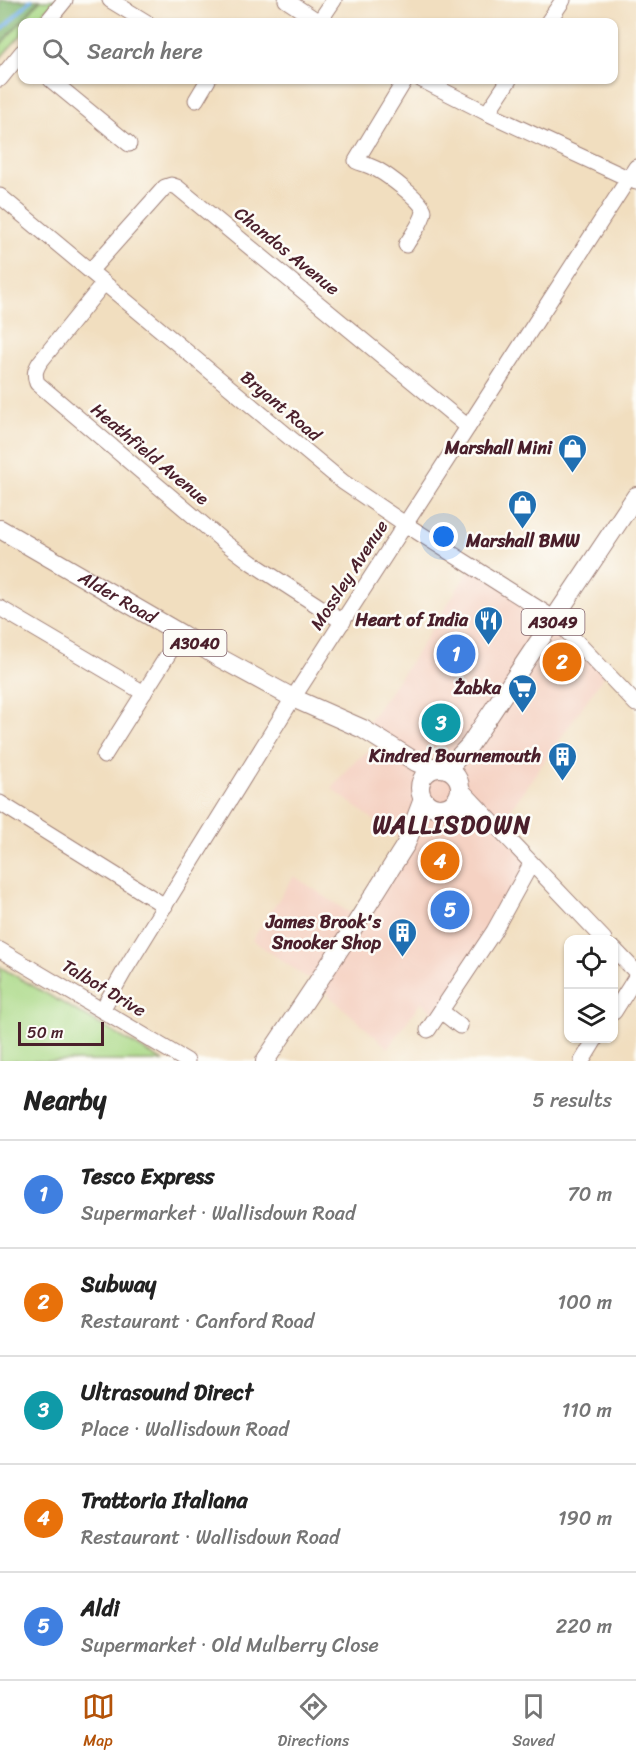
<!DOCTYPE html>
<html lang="en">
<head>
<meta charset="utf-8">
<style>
	body { margin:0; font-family:Sriracha,sans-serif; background:#f2f2f2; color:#222 }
	.controls { position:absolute; right:18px; bottom:18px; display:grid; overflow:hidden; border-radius:12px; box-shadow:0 2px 4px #0004 }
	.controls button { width:54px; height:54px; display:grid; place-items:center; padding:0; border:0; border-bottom:2px solid #e0e0e0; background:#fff; color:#222; font:30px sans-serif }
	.scale { position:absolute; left:18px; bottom:15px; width:86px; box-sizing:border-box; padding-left:6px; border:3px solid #4a1f2b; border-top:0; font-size:16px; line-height:21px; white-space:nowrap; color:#4a1f2b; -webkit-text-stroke:4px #fdfcf7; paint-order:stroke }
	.you { position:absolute; left:444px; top:537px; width:21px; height:21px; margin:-15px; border:4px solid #fff; border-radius:50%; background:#1a73e8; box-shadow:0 0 0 9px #1a73e833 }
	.badge { display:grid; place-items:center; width:39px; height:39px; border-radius:50%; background:#b45309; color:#fff; font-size:20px; font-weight:700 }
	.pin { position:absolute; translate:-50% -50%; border:3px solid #fff; box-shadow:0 2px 6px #0006 }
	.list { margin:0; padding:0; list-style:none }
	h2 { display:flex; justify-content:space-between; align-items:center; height:78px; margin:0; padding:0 24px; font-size:26px }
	h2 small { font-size:20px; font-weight:400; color:#767676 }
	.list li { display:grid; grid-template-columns:39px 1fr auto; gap:18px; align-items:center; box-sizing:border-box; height:108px; padding:0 24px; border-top:2px solid #e0e0e0 }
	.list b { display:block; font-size:22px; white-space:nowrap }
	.list p { margin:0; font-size:20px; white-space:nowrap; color:#767676 }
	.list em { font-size:20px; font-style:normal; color:#767676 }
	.icon { flex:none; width:33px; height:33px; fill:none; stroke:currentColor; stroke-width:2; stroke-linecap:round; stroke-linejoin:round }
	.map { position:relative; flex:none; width:636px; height:1061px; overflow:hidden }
	.search { position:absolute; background:#fff; box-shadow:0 2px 4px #0004; left:18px; right:18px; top:18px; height:66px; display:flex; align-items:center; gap:15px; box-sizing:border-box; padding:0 21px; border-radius:12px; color:#767676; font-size:22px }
	.sheet { height:618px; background:#fff }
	nav { display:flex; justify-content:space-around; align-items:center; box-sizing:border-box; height:84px; border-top:2px solid #e0e0e0; background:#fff; font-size:16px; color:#767676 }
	nav a { display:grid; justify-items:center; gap:3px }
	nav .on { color:#b45309 }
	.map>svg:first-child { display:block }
</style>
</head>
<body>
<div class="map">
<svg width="636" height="1061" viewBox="0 0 636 1061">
	<rect width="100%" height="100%" fill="#fdfcf7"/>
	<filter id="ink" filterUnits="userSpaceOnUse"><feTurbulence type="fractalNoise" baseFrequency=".0167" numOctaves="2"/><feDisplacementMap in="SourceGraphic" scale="12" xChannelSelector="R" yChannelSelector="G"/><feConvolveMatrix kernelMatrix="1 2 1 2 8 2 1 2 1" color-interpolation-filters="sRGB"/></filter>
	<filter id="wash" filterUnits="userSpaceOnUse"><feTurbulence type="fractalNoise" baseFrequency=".008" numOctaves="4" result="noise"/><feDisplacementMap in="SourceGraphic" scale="24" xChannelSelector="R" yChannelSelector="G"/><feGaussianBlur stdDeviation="1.35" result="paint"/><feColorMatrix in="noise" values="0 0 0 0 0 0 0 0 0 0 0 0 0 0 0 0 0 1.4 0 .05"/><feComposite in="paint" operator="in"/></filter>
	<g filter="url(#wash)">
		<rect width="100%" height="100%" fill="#f1debf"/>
		<path fill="#f5d2c3" d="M471 567 549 615 606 673 498 828 531 864 438 1016 421 1002 388 1048 316 984 252 940 294 876 359 919 406 844 332 789 350 765 381 741 363 729 414 657Z"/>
		<g fill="#aad987" stroke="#7a7c59" stroke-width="1.5">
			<path d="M40 0H56L34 22H22V34L0 58V45Z"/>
			<path d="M0 967 163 1061H0Z"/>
		</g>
		<path fill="#87b974" stroke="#686c50" stroke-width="1.5" d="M0 0H40L0 45Z"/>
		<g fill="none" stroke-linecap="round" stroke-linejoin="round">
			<path stroke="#74b1e6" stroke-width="4" d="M0 31 31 0"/>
		</g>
	</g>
	<g filter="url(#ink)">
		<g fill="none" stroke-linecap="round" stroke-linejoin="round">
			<defs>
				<g id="minor">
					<path d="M110 0 146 22"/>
					<path d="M286 0 319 22"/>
					<path d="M47 22 65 0"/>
					<path d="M319 22 334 0"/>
					<path d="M548 22 563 0"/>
					<path d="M0 79 22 52"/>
					<path d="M51 80 129 144"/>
					<path d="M405 80 356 161C363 164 371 166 378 170 387 175 424 202 424 211 423 222 411 236 406 245"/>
					<path d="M422 80 487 113 636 182"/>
					<path d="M196 100 208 80"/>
					<path d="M487 113 509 80"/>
					<path d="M0 196 343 482 405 524 555 619 636 704"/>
					<path d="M90 271 165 187 171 185 177 187 468 427"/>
					<path d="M104 283 40 362C35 370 34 374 37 383L224 542 252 563 343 622"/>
					<path d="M0 608 144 693"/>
					<path d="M104 756 181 634"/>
					<path d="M460 788 604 939"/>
					<path d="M0 803 165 906"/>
					<path d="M452 805 486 816"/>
					<path d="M614 949 636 972"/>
					<path d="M0 950 187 1061"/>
					<path d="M102 1010 126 968 293 698 636 167"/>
					<path d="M441 1011 460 1026"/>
					<path d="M614 1012 636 977"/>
					<path d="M428 1030 494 931 531 864"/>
					<path d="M582 1061 596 1038"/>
				</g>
				<g id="major">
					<path id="s1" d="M0 529 181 634 218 657 293 698 363 729 416 762 425 766 443 768"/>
					<circle cx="440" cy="788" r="20"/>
					<path d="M447 769 469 746 636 496"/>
					<path d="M265 1061 345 941 406 844 423 799"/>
				</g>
			</defs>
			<use href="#minor" stroke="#9e7e75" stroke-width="17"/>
			<use href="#major" stroke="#9e7e75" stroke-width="20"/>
			<use href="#minor" stroke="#fff" stroke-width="15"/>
			<use href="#major" stroke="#fff" stroke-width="18"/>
		</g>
	</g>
	<defs>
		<symbol id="shop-pin" viewBox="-11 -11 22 30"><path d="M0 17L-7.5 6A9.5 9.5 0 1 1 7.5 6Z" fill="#1f6fb2" stroke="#fdfcf7"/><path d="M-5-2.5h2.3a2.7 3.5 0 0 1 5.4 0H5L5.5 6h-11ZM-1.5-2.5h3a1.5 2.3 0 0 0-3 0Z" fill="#fff"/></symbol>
		<symbol id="restaurant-pin" viewBox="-11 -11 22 30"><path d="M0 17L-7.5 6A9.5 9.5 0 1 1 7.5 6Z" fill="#1f6fb2" stroke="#fdfcf7"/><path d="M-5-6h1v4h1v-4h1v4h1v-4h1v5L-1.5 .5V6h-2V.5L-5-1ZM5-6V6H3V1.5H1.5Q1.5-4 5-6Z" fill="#fff"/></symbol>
		<symbol id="supermarket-pin" viewBox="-11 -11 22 30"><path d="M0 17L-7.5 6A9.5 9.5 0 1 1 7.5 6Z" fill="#1f6fb2" stroke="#fdfcf7"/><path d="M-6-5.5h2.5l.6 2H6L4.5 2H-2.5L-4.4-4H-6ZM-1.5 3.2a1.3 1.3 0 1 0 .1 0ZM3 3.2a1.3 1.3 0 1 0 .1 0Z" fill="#fff"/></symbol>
		<symbol id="building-pin" viewBox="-11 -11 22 30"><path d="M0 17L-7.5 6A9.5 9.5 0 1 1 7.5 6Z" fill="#1f6fb2" stroke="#fdfcf7"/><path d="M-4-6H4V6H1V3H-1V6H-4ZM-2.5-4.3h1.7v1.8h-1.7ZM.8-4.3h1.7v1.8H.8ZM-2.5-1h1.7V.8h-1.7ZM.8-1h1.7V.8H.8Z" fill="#fff"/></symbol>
	</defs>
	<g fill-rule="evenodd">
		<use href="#shop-pin" x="556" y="432" width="33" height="45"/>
		<use href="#shop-pin" x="506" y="488" width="33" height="45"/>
		<use href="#restaurant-pin" x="472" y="604" width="33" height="45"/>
		<use href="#supermarket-pin" x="506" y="672" width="33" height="45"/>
		<use href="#building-pin" x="546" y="740" width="33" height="45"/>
		<use href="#building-pin" x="386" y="916" width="33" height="45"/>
	</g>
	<g text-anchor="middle" stroke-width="5" stroke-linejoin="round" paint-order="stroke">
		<g fill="#fdfcf7" stroke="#806168" stroke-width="1.5">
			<rect x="521.5" y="609" width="63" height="26" rx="4.5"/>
			<rect x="163.5" y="630" width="63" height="26" rx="4.5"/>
		</g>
		<g font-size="16" font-weight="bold" fill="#4a1f2b">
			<text x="553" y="628">A3049</text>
			<text x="195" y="649">A3040</text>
		</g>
		<g font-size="18" fill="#4a1f2b" stroke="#fdfcf7">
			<text transform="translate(287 251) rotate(39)" y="6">Chandos Avenue</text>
			<text transform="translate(281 406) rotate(40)" y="6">Bryant Road</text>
			<text transform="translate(150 454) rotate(40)" y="6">Heathfield Avenue</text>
			<text transform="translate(349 575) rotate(-57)" y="6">Mossley Avenue</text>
			<text dy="6" stroke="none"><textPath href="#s1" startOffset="136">Alder Road</textPath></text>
			<text transform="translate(104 988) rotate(31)" y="6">Talbot Drive</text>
		</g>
		<g font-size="18" font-weight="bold" fill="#4a1f2b" stroke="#fdfcf7" text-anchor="end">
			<text x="552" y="454">Marshall Mini</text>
			<text x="523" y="547" text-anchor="middle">Marshall BMW</text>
			<text x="468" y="626">Heart of India</text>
			<text x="501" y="694">Żabka</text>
			<text x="541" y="762">Kindred Bournemouth</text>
			<text x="381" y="928">James Brook's<tspan x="381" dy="21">Snooker Shop</tspan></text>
		</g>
		<g font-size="24" font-weight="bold" letter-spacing="1.5" fill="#4a1f2b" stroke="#fdfcf7">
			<text x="452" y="833">WALLISDOWN</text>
		</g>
	</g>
</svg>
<div class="controls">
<button><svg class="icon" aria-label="locate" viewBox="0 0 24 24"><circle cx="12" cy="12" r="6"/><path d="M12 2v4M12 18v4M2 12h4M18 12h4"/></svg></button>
<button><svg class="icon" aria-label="layers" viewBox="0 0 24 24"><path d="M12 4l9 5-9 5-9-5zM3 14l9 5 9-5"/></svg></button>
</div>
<div class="scale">50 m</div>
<div class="you"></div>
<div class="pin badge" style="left:456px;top:654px;background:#3f7fe0">1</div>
<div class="pin badge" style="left:562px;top:662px;background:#e8710a">2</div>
<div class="pin badge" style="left:441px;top:723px;background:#0f9aa8">3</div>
<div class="pin badge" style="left:440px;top:861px;background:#e8710a">4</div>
<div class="pin badge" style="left:450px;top:910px;background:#3f7fe0">5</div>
<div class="search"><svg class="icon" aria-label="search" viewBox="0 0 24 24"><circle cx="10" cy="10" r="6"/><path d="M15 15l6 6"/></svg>Search here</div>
</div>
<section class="sheet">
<h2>Nearby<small>5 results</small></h2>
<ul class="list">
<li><span class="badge" style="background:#3f7fe0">1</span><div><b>Tesco Express</b><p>Supermarket · Wallisdown Road</p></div><em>70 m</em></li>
<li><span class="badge" style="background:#e8710a">2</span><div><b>Subway</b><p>Restaurant · Canford Road</p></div><em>100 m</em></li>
<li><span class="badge" style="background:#0f9aa8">3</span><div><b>Ultrasound Direct</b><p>Place · Wallisdown Road</p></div><em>110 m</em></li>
<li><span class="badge" style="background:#e8710a">4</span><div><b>Trattoria Italiana</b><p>Restaurant · Wallisdown Road</p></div><em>190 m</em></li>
<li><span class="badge" style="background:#3f7fe0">5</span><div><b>Aldi</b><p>Supermarket · Old Mulberry Close</p></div><em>220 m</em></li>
</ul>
</section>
<nav>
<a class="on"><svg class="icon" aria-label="map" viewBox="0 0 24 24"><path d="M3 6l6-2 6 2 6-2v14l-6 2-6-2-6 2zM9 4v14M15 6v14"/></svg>Map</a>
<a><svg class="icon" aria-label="directions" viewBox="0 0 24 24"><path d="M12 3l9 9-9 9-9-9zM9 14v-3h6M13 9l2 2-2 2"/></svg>Directions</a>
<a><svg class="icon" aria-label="saved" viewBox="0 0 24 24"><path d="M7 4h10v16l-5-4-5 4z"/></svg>Saved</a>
</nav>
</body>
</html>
